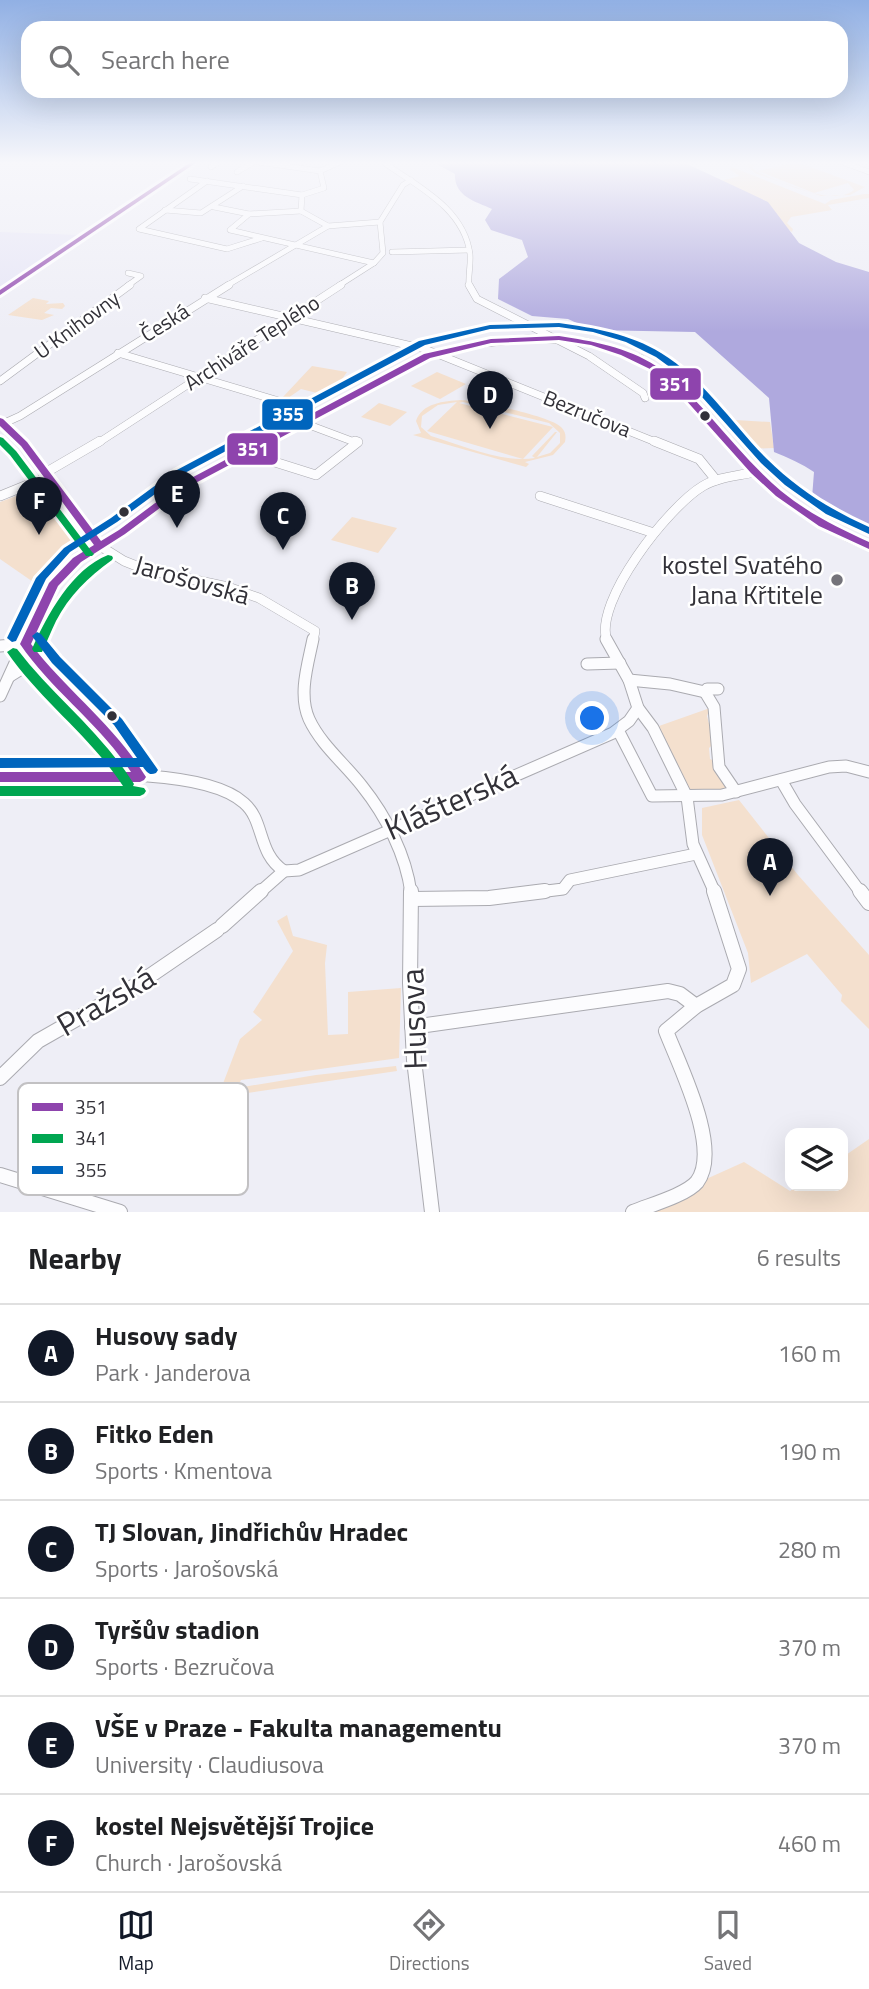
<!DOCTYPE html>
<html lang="en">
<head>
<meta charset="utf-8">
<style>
	body { margin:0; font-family:"Titillium Web",sans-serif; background:#f6f6f6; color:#202124 }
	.controls { position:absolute; right:21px; bottom:21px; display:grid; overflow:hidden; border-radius:14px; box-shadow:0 7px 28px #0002 }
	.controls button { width:63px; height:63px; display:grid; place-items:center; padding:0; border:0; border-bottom:2px solid #e0e0e0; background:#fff; color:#202124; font:35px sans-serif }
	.you { position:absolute; left:593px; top:719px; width:24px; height:24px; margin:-18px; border:5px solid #fff; border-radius:50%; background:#1a73e8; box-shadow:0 0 0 10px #1a73e833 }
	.badge { display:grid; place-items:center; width:46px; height:46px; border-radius:50%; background:#111827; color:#fff; font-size:23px; font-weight:700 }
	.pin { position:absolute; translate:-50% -58px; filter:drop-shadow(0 2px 4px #0008) }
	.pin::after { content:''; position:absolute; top:37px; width:24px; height:21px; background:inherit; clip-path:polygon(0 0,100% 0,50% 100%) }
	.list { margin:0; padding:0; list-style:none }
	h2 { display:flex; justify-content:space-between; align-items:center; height:91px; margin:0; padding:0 28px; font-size:30px }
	h2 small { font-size:23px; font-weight:400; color:#757577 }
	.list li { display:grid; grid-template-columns:46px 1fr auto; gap:21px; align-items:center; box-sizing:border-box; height:98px; padding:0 28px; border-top:2px solid #e0e0e0 }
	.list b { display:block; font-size:26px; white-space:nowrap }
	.list p { margin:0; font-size:23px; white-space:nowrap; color:#757577 }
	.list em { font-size:23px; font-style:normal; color:#757577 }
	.icon { flex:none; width:38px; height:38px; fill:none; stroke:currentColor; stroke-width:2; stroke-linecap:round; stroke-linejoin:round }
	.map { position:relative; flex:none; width:869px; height:1212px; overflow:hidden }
	.search { position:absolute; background:#fff; box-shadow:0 7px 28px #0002; left:21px; right:21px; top:21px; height:77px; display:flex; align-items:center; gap:18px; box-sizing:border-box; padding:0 24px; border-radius:21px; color:#757577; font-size:26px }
	.sheet { height:679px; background:#fff }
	nav { display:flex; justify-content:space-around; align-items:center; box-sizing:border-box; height:98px; border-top:2px solid #e0e0e0; background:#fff; font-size:19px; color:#757577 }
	nav a { display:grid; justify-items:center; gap:4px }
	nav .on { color:#111827 }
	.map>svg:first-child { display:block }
</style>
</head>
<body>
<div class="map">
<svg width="869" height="1212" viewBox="0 0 869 1212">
	<rect width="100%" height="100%" fill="#eeeef6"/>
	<path fill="#e6e5f6" d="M0 232 79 235 0 288Z"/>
	<g fill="#f4e0ce" fill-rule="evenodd">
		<path d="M753 162H760L752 167 757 172C780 181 832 208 854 190L848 183 814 193 758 171 797 162 865 187 850 195 821 196 755 173 748 167Z"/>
		<path d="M732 167 825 204 831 200 864 194H869V198L828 205 832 210 791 217 787 223 793 229 792 232 720 181 740 176 730 170Z"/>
		<path d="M33 298 49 301 46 304 63 303 65 306 62 309 51 308 44 313 54 315 42 320 8 315Z"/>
		<path d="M312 366 347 372 338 385 321 394 301 389 288 398 283 397Z"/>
		<path d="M437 372 466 384 440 399 411 386Z"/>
		<path d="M461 400C478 401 550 416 561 427 566 432 566 436 565 442L553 455 525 462 529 464 526 467 413 435 421 433 416 421C422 403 444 401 461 400ZM457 402 427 431 523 459 553 427 459 403 463 402 549 423 560 433V443L550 453 537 457 557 432H555L532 456 535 458C501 463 464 446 431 436L421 427 422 416 438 405Z"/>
		<path d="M379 403 407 412 390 426 361 417Z"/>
		<path d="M719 419 770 422 774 448 746 449Z"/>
		<path d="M43 486 85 542 57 564 39 586 0 559V502Z"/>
		<path d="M352 517 397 528 378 553 331 540Z"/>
		<path d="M710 708 707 716 714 743 709 748 710 759 716 762 729 785 726 789 698 794 689 791 659 726Z"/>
		<path d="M739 800 798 875 869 955V1029L841 1001 842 995 807 954 751 983 748 953 702 835V808Z"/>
		<path d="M287 915 293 936 327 945 325 963 328 1035 348 1034V992L401 988 399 1058 241 1080 237 1088 316 1075 396 1066 397 1071 234 1095 219 1094 240 1039 262 1020 253 1012 293 951 277 921Z"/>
		<path d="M869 1139V1212H633L744 1162 790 1191 798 1186H843V1157Z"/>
	</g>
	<path fill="#afa9de" d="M433 162H683L768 202 799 243 836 262 869 272V532L815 502 812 498 814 472C802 464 789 458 774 452L769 398 695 332 592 330 568 319 532 316 498 299 499 279 528 257 522 240 491 230 485 220 492 209C474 201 454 196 455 174Z"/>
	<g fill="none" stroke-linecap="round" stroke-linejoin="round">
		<defs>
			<g id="street-far4">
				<path d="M258 162 320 171 324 188 302 195"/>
				<path d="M383 162C417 186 464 208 470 254 471 265 468 275 469 286"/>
				<path d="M842 162 869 172"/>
				<path d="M211 167 219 162"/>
				<path d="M320 171 340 162"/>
				<path d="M237 172 254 162"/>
				<path d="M190 179 302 195 301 211 328 226"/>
				<path d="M207 181 139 229 227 249 262 238"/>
				<path d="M214 207 249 214"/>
				<path d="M165 210 201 213 243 186"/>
				<path d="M301 211 249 214 230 230 374 263"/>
				<path d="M392 252 469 250"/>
				<path d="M127 286 141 276 128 273"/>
				<path d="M226 286 328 226 380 222"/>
				<path d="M338 286 374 263 383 253 380 222 403 185 411 180"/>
			</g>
			<g id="street-far3">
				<path d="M469 285 477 299 589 356 643 393 645 398"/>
				<path d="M205 298 425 349 658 443"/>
				<path d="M118 353 319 413"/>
				<path d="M0 381 130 285"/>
				<path d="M0 421 22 443"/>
				<path d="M301 422 357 443"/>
				<path d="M0 425 20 416 229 285"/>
				<path d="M98 443 341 285"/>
				<path d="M264 443 425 357 477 344 533 338 588 342 640 358 683 390 728 443"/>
			</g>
			<g id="street-far2">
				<path d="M21 441 100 546 124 561 144 569 228 587 259 598 315 631 313 641"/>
				<path d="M654 441 699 459 716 480"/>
				<path d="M727 441C766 487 812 524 869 546"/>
				<path d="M243 452 316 475 358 442 355 441"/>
				<path d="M45 473 100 441"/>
				<path d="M0 496 47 477"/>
				<path d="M540 496 654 533"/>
				<path d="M26 641 48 593 60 576 77 560 122 532 185 485 267 441"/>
				<path d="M607 641C593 602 669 506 703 486 718 477 738 476 755 472"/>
			</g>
			<g id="street-far1">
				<path d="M313 639C308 664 298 694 309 719 321 745 345 764 362 786 386 816 406 855 411 893"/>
				<path d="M606 639 629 680 638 708 653 728 687 797 693 844 715 893"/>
				<path d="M25 644C59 694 109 721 140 777"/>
				<path d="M0 646 25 644"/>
				<path d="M587 664 620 663"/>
				<path d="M10 676 26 666 40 664"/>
				<path d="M629 680 670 684 705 692 707 689H718"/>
				<path d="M705 692 714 707 719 767 736 792"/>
				<path d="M0 696 26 639"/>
				<path d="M618 730 652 796 722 795 829 767 846 766 869 772"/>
				<path d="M0 777C58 776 200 764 244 803 265 821 257 853 284 871"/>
				<path d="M781 780 795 804 861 893"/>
				<path d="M0 791 29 779"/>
				<path d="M284 871 299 870 613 733 629 721 638 708"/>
				<path d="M259 893 284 871"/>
				<path d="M531 893 563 889 570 880 696 854"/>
			</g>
			<g id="street">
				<path d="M411 891 410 983 414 1060 432 1212"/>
				<path d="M860 891 869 903"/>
				<path d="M412 899 489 898 545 891"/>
				<path d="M222 926 261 891"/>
				<path d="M412 1027 668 991 680 994 696 1006"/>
				<path d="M0 1078 38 1041 138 984 217 930"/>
				<path d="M0 1175 120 1212"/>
				<path d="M633 1212C650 1205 686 1195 697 1182 722 1149 679 1065 666 1031L696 1006 733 985 739 969 714 891"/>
			</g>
			<path id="primary" d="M191 162H199L0 296V289Z"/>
		</defs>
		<use href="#street-far4" stroke="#aaaab0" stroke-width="6"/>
		<use href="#street-far3" stroke="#aaaab0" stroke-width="8"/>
		<use href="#street-far2" stroke="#aaaab0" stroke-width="10"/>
		<use href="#street-far1" stroke="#aaaab0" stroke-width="13"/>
		<use href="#street" stroke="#aaaab0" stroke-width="16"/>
		<use href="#primary" stroke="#aaaab0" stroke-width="2"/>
		<use href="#street-far4" stroke="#fcfcfe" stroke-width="5"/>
		<use href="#street-far3" stroke="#fcfcfe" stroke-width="7"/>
		<use href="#street-far2" stroke="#fcfcfe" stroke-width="9"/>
		<use href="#street-far1" stroke="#fcfcfe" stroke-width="11"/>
		<use href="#street" stroke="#fcfcfe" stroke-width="14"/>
		<use href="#primary" fill="#fcfcfe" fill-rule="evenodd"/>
		<defs>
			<g id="bus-1">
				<path d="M191 162H197L0 295V290Z"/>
				<path d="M559 336C592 341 627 347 656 366 676 378 691 396 707 413 731 440 754 468 781 491 808 513 838 528 869 542V549L819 526 776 496 751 473 676 389 650 369 621 355 591 345 559 340 491 343 430 358 188 487 125 534 81 562 58 586 31 644C66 690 113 724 144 774L146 777 144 780 140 782H0V772H131C100 724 52 691 20 644L49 583 73 558 94 545 21 446 0 426V418L3 419 27 442 101 541 119 530 182 483 424 354 491 339Z"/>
			</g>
			<g id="bus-2">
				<path d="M0 437 3 438 16 451 92 552 94 554 92 556H86L10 455 0 445Z"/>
				<path d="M108 555 112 556 113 558 112 560C88 577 69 596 56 621 51 631 47 642 42 652H34L32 649C47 615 72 569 108 555Z"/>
				<path d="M13 648 17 649C53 696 100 731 132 781L134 784 133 786 144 788 146 791 144 794 140 796H0V786H123C90 736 41 701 7 652Z"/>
			</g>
			<g id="bus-3">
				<path d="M559 323C595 328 630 334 661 353 704 379 732 424 767 459 797 489 831 510 869 527V534L826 514 785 485 761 463 686 379 656 357 626 342 593 332 559 327 490 329 425 345 181 475 117 522 70 552 46 579 16 641 12 642 7 638 36 578 64 548 111 518 175 471 419 341 490 325Z"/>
				<path d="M37 632 41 634 60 657 122 719 156 767 158 770 156 773C149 776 147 772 143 767L0 768V758H137L114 725 52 663 32 636Z"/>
			</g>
		</defs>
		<use href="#bus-1" stroke="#fff" stroke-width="6"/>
		<use href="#bus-2" stroke="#fff" stroke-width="6"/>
		<use href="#bus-3" stroke="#fff" stroke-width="6"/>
		<use href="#bus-1" fill="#8e44ad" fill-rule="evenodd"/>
		<use href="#bus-2" fill="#00a651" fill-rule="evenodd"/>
		<use href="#bus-3" fill="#0065bd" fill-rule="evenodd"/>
	</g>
	<linearGradient id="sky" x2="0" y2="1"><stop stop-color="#91b0e4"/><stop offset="0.49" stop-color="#f7f7fb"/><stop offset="1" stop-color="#f7f7fb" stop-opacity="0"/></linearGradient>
	<rect width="869" height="332" fill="url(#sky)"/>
	<g fill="#323138" stroke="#fff" stroke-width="2.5">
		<circle cx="705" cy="416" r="6"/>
		<circle cx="124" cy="512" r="6"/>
		<circle cx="112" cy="716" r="6"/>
	</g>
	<circle fill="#74737a" stroke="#fff" stroke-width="2.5" cx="837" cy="580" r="7"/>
	<g text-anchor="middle" stroke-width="5" stroke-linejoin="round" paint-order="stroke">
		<g font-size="21" fill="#323138" stroke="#fff">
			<text transform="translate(165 323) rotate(-32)" y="7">Česká</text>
			<text transform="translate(77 325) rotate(-36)" y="7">U Knihovny</text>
			<text transform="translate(252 343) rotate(-33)" y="7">Archiváře Teplého</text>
			<text transform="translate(587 414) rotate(22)" y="7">Bezručova</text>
		</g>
		<g font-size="26" fill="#323138" stroke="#fff" text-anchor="end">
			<text x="823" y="574">kostel Svatého<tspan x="823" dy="30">Jana Křtitele</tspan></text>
		</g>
		<g font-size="26" fill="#323138" stroke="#fff">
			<text transform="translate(192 580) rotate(16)" y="9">Jarošovská</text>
		</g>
		<g font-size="32" fill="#323138" stroke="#fff">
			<text transform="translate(451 802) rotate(-24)" y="11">Klášterská</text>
			<text transform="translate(106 1001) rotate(-30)" y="11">Pražská</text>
			<text transform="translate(414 1019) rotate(-92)" y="11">Husova</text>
		</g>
	</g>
	<rect x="18" y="1083" width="230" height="112" rx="10" fill="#fff" stroke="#c2c1c3" stroke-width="2"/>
	<rect x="32" y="1103" width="31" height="8" fill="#8e44ad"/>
	<rect x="32" y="1134" width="31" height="9" fill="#00a651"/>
	<rect x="32" y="1166" width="31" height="8" fill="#0065bd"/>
	<g font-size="19" fill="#323138">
		<text x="75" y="1114">351</text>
		<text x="75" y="1145">341</text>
		<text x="75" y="1177">355</text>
	</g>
	<g stroke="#fff" stroke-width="2.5">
		<rect x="649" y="367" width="53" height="34" rx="7" fill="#8e44ad"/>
		<rect x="261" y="398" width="53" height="33" rx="7" fill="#0065bd"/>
		<rect x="226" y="432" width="53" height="34" rx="7" fill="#8e44ad"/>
	</g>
	<g font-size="19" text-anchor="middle" font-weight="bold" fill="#fff">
		<text x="675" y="391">351</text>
		<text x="288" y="421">355</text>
		<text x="253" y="456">351</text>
	</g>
</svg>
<div class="controls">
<button><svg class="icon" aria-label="layers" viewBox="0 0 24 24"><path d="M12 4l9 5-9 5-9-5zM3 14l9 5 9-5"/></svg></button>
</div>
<div class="you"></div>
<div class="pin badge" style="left:770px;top:896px">A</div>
<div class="pin badge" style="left:352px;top:620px">B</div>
<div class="pin badge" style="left:283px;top:550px">C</div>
<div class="pin badge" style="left:490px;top:429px">D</div>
<div class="pin badge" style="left:177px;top:528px">E</div>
<div class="pin badge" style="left:39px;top:535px">F</div>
<div class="search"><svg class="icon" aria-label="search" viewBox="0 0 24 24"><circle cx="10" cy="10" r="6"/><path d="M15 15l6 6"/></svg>Search here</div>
</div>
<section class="sheet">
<h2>Nearby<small>6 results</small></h2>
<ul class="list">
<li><span class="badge">A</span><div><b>Husovy sady</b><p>Park · Janderova</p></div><em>160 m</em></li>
<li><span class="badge">B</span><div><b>Fitko Eden</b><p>Sports · Kmentova</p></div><em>190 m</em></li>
<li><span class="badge">C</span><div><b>TJ Slovan, Jindřichův Hradec</b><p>Sports · Jarošovská</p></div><em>280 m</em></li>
<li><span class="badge">D</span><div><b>Tyršův stadion</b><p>Sports · Bezručova</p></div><em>370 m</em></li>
<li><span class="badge">E</span><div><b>VŠE v Praze - Fakulta managementu</b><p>University · Claudiusova</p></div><em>370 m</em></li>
<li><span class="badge">F</span><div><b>kostel Nejsvětější Trojice</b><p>Church · Jarošovská</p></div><em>460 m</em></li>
</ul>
</section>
<nav>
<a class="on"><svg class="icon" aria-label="map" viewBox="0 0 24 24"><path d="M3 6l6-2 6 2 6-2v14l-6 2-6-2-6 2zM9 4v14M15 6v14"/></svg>Map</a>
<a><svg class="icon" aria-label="directions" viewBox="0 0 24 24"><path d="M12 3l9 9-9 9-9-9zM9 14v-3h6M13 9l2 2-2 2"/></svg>Directions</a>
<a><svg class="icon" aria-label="saved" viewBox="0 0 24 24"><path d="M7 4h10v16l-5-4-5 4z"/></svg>Saved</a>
</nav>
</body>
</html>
